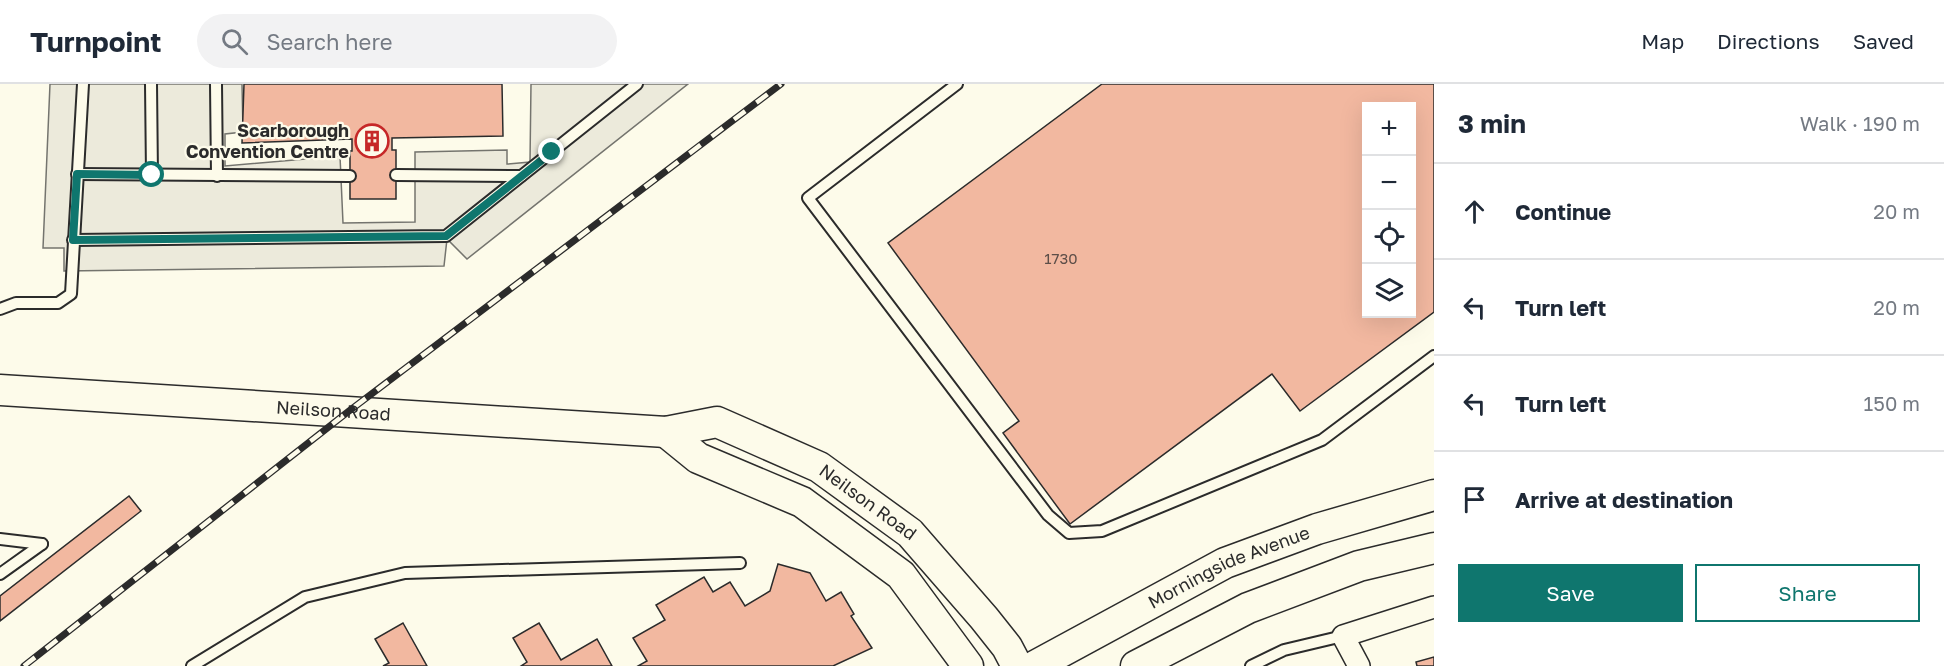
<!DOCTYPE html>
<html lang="en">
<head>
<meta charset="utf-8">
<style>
	body { margin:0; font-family:"Golos Text",sans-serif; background:#f2f2f3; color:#1f2937 }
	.controls { position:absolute; right:18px; top:18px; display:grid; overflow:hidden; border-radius:0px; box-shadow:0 6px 24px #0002 }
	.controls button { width:54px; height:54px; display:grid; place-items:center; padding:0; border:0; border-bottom:2px solid #e0e1e3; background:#fff; color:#1f2937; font:30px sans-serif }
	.stop { position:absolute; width:18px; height:18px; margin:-14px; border:4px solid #0f766e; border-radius:50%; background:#fff }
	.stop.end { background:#0f766e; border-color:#fff; box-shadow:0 2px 6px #0008 }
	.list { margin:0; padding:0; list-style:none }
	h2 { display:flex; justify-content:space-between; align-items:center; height:78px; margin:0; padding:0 24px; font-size:26px }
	h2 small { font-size:20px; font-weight:400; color:#747a83 }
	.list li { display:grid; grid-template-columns:39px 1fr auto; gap:18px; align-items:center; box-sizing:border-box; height:96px; padding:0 24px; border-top:2px solid #e0e1e3 }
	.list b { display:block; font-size:22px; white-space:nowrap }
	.list em { font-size:20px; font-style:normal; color:#747a83 }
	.actions { display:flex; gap:12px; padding:18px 24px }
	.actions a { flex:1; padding:14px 0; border:2px solid #0f766e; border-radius:0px; text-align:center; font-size:21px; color:#0f766e }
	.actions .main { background:#0f766e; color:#fff }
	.icon { flex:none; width:33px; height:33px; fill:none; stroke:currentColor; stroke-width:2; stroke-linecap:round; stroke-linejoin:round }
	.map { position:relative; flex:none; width:1434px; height:582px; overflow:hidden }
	header { display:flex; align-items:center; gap:36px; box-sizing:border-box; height:84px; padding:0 30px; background:#fff; border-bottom:2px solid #e0e1e3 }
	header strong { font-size:28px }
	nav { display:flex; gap:33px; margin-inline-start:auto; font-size:21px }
	.search { width:420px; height:54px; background:#f2f2f3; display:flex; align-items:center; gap:15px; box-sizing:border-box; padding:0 21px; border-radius:33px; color:#747a83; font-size:22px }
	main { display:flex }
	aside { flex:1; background:#fff }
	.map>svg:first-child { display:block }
</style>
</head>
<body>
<header>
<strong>Turnpoint</strong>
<div class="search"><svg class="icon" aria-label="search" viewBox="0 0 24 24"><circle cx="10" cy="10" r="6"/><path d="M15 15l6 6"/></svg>Search here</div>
<nav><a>Map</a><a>Directions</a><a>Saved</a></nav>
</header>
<main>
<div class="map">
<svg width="1434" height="582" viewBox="0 0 1434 582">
	<rect width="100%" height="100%" fill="#fdfbea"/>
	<path fill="#eceadb" stroke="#74746e" stroke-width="1.5" d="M50 0H242L243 48 225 50V82L340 72 343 139 415 138V68L507 66V80L530 78 531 0H688L467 175 447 155 444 182 64 187V164H43Z"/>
	<g fill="#f2b8a0" stroke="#2b2b2b" stroke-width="1.5" fill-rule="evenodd">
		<path d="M244 0H502L503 52 392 54V66H396V115H350V67H352V55L242 59Z"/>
		<path d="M1102 0H1434V228L1300 327 1272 290 1070 440 1003 349 1019 337 888 159ZM1366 22H1412V230H1366Z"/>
		<path d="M129 412 141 427 0 537V512Z"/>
		<path d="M778 480 810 489 826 517 841 508 854 530 851 532 872 564 833 582H638L647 577 633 554 665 536 656 521 704 493 713 508 730 498 745 522 770 507Z"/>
		<path d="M403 539 427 582H383L389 579 375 555Z"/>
		<path d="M539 539 561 576 597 555 612 582H521L527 578 513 554Z"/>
		<path d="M1434 573V582H1417L1416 578Z"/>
	</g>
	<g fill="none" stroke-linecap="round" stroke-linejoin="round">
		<defs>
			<g id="lane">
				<path d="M151 0 152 91"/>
				<path d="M216 0 217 92"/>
				<path d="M957 0 808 114 1048 431 1069 449 1102 447 1322 356 1434 272"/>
				<path d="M77 90 350 92"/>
				<path d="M396 91 521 92"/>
				<path d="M73 156 446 152 637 0"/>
				<path d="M0 225 16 219H58L71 210 83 0"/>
				<path d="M0 455 42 460"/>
				<path d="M0 490 42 460"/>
				<path d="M192 582 305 513 405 489 740 479"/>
				<path d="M1251 582 1284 566 1343 552"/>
			</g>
			<path id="street" d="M1359 582 1343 552 1434 523"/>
			<g id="secondary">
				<path id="s1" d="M0 306 666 348 717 338 819 383 910 449 984 534 1007 563 1017 582"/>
				<path d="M666 348 698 374 802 418 901 491 968 582"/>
				<path id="s2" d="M1035 582 1225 479 1317 445 1434 411"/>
				<path d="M1136 582 1248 524 1359 482 1434 464"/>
			</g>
		</defs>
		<use href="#lane" stroke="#2b2b2b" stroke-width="14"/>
		<use href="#street" stroke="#2b2b2b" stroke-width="24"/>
		<use href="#secondary" stroke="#2b2b2b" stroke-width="33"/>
		<use href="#lane" stroke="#fdfbea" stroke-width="10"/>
		<use href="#street" stroke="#fdfbea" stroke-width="21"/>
		<use href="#secondary" stroke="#fdfbea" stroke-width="30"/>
		<defs>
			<path id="rail" d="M24 582 349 327 781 0"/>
		</defs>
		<use href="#rail" stroke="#2b2b2b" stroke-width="7"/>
		<use href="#rail" stroke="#fdfbea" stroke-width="4.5" stroke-dasharray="14" stroke-linecap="butt"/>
	</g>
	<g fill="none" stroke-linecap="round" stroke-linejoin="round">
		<path stroke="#0f766e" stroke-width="8" d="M152 91 77 90 73 156 446 152 552 68"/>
	</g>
	<defs>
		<symbol id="building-ring" viewBox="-11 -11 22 22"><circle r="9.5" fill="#fdfbea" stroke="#c62828" stroke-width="1.5"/><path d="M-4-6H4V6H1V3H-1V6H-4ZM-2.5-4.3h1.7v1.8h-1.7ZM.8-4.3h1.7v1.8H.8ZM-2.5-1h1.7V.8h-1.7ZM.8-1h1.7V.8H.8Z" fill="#c62828"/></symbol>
	</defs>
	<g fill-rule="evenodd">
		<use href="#building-ring" x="353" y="38" width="38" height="38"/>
	</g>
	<g text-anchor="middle" stroke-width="4.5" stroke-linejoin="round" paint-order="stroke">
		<g font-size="15" fill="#5d4e48">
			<text x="1061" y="180">1730</text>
		</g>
		<g font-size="18" font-weight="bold" fill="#2b2b2b" stroke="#fdfbea" text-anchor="end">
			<text x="349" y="53">Scarborough<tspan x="349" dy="21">Convention Centre</tspan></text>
		</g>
		<g font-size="18" fill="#2b2b2b" stroke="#fdfbea">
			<text dy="6" stroke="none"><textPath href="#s1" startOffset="334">Neilson Road</textPath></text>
			<text dy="6" stroke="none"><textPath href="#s1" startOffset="891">Neilson Road</textPath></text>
			<text dy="6" stroke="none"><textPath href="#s2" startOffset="218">Morningside Avenue</textPath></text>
		</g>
	</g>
</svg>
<div class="controls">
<button>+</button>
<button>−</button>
<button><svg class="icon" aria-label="locate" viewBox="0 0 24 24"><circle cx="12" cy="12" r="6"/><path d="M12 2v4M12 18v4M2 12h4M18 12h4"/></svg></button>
<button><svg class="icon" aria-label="layers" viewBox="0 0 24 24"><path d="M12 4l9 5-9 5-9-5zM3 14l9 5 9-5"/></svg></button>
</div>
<div class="stop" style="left:152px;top:91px"></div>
<div class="stop end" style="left:552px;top:68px"></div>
</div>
<aside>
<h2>3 min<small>Walk · 190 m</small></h2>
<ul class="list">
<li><svg class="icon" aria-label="ahead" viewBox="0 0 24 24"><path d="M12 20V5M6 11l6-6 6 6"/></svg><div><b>Continue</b></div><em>20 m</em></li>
<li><svg class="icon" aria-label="left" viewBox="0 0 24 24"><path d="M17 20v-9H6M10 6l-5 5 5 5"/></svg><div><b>Turn left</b></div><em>20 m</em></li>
<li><svg class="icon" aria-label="left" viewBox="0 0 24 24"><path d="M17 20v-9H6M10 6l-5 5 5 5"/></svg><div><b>Turn left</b></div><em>150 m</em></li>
<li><svg class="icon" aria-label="arrive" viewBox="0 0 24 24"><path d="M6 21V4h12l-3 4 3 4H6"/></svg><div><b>Arrive at destination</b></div></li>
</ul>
<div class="actions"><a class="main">Save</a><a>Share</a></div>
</aside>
</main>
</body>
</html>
